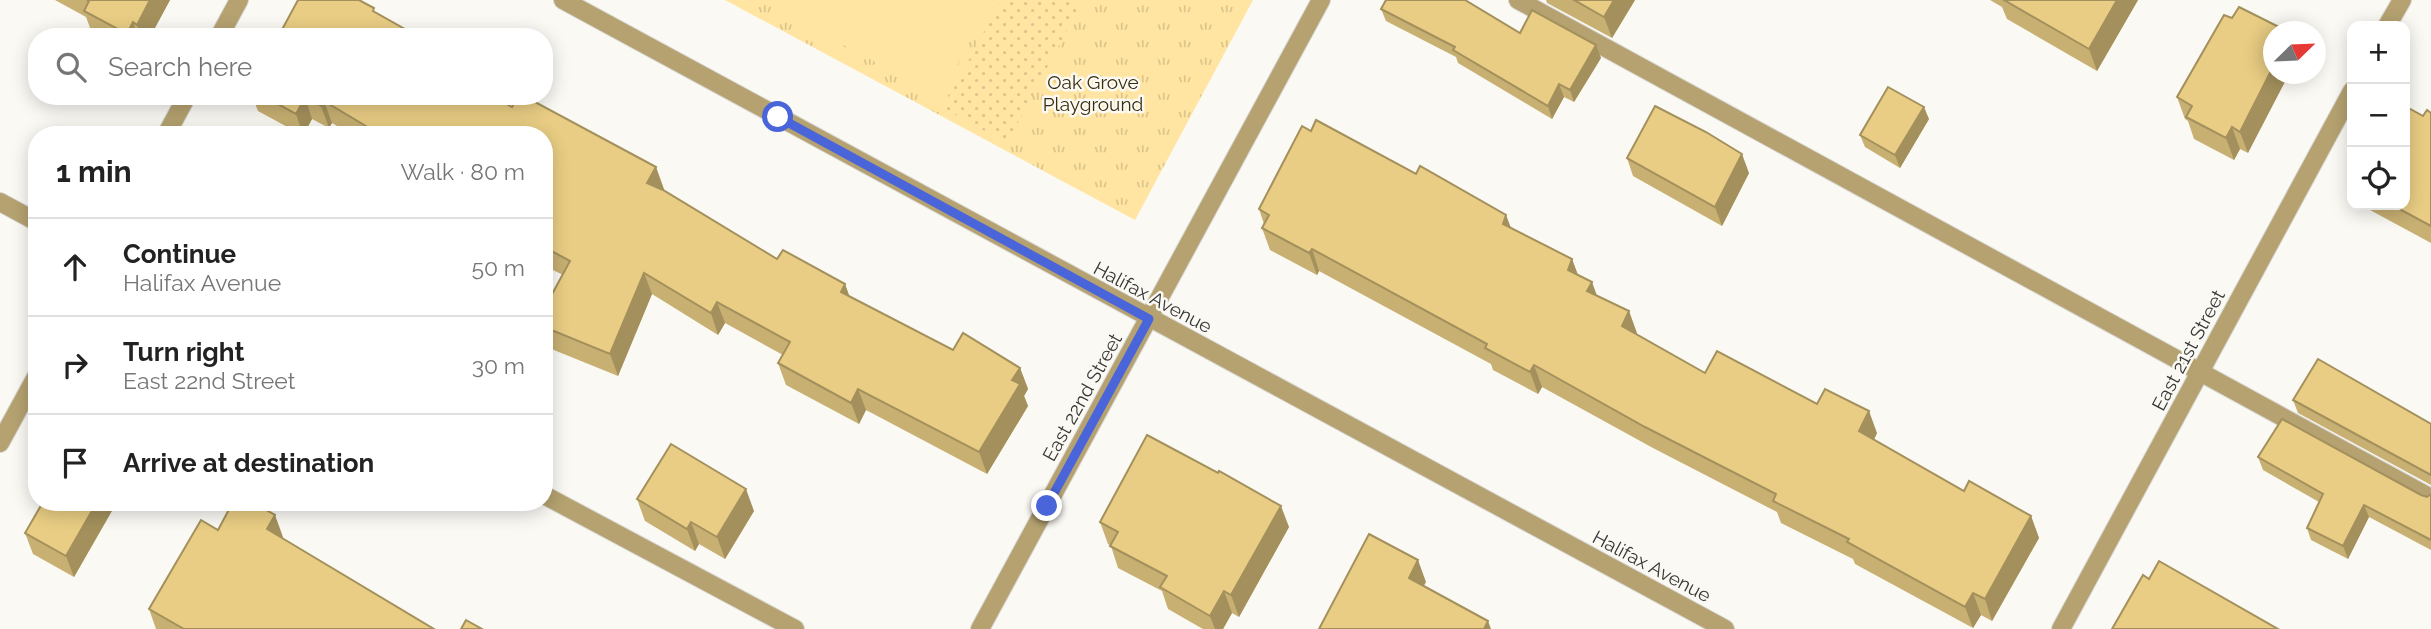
<!DOCTYPE html>
<html lang="en">
<head>
<meta charset="utf-8">
<style>
	body { margin:0; font-family:Raleway,sans-serif; background:#f6f6f6; color:#222 }
	.controls { position:absolute; right:21px; top:21px; display:grid; overflow:hidden; border-radius:14px; box-shadow:0 4px 18px #0003 }
	.controls button { width:63px; height:63px; display:grid; place-items:center; padding:0; border:0; border-bottom:2px solid #e0e0e0; background:#fff; color:#222; font:35px sans-serif }
	.compass { position:absolute; left:2263px; top:21px; width:63px; height:63px; border-radius:50%; background:#fff; box-shadow:0 4px 18px #0003; rotate:67deg }
	.stop { position:absolute; width:21px; height:21px; margin:-16px; border:5px solid #4965d9; border-radius:50%; background:#fff }
	.stop.end { background:#4965d9; border-color:#fff; box-shadow:0 2px 7px #0008 }
	.list { margin:0; padding:0; list-style:none }
	h2 { display:flex; justify-content:space-between; align-items:center; height:91px; margin:0; padding:0 28px; font-size:30px }
	h2 small { font-size:23px; font-weight:400; color:#767676 }
	.list li { display:grid; grid-template-columns:46px 1fr auto; gap:21px; align-items:center; box-sizing:border-box; height:98px; padding:0 28px; border-top:2px solid #e0e0e0 }
	.list b { display:block; font-size:26px; white-space:nowrap }
	.list p { margin:0; font-size:23px; white-space:nowrap; color:#767676 }
	.list em { font-size:23px; font-style:normal; color:#767676 }
	.icon { flex:none; width:38px; height:38px; fill:none; stroke:currentColor; stroke-width:2; stroke-linecap:round; stroke-linejoin:round }
	.map { position:relative; flex:none; width:2431px; height:629px; overflow:hidden }
	.search { position:absolute; background:#fff; box-shadow:0 4px 18px #0003; left:28px; top:28px; width:525px; height:77px; display:flex; align-items:center; gap:18px; box-sizing:border-box; padding:0 24px; border-radius:28px; color:#767676; font-size:26px }
	.panel { position:absolute; background:#fff; box-shadow:0 4px 18px #0003; left:28px; top:126px; width:525px; height:385px; border-radius:28px }
	.map>svg:first-child { display:block }
</style>
</head>
<body>
<div class="map">
<svg width="2431" height="629" viewBox="0 0 2431 629">
	<defs>
		<pattern id="grass-tufts" width="24" height="20" patternUnits="userSpaceOnUse" patternTransform="scale(1.75)"><rect width="24" height="20" fill="#ffe5a1"/><path d="M3 7l-1-3M5 7V3M7 7l1-3M15 17l-1-3M17 17v-4M19 17l1-3" fill="none" stroke="#dbc58b"/></pattern>
		<pattern id="garden-dots" width="8" height="8" patternUnits="userSpaceOnUse" patternTransform="scale(1.75)"><rect width="8" height="8" fill="#ffe5a1"/><path d="M2 2h.1M6 6h.1" fill="none" stroke="#dbc58b" stroke-width="1.8" stroke-linecap="round"/></pattern>
	</defs>
	<rect width="100%" height="100%" fill="#fbf9f4"/>
	<path fill="url(#grass-tufts)" d="M725 0H1253L1135 220Z"/>
	<path fill="url(#garden-dots)" d="M1001 0H1070L1080 6 1007 143 943 108Z"/>
	<path fill="#ffe5a1" d="M760 0H992L940 97Z"/>
	<g fill="none" stroke-linecap="round" stroke-linejoin="round">
		<defs>
			<g id="lane">
				<path d="M1518 0 2431 498"/>
				<path d="M0 202 37 222"/>
				<path d="M544 495 795 629"/>
			</g>
			<g id="street">
				<path d="M563 0 1725 629"/>
				<path d="M2387 26 2402 0"/>
				<path d="M219 37 239 0"/>
				<path d="M166 135 187 96"/>
				<path d="M0 443 37 375"/>
				<path d="M980 629 1321 0"/>
				<path d="M2061 629 2352 91"/>
			</g>
		</defs>
		<use href="#lane" stroke="#d8d6d2" stroke-width="20"/>
		<use href="#street" stroke="#d8d6d2" stroke-width="20"/>
		<use href="#lane" stroke="#b5a270" stroke-width="18"/>
		<use href="#street" stroke="#b5a270" stroke-width="18"/>
	</g>
	<g fill="#c8b072">
		<path d="M55 0H170L150 37H99L92 33 86 17Z"/>
		<path d="M1546 0H1635L1612 38 1547 3Z"/>
		<path d="M1990 0H2138L2097 71 2007 19 2002 7Z"/>
		<path d="M1381 9 1520 33 1601 58 1574 102 1564 97 1552 119 1458 63 1456 57 1386 21Z"/>
		<path d="M2232 18 2285 30V32H2273L2248 153 2240 149 2234 160 2194 139 2188 121 2185 119 2177 97Z"/>
		<path d="M252 96H493L512 107 656 167 663 190 777 259 845 284 849 296 953 350 1020 368 1028 389 1024 396 1028 406 987 474 866 410 859 424 786 385 778 363 783 355 725 323 718 335 652 294 618 376 544 346V309L563 275 551 269 544 250V135H352L332 123 329 128 312 119 304 135H302L258 111Z"/>
		<path d="M2431 113V243L2370 210 2368 205H2405L2423 116Z"/>
		<path d="M1929 119 1900 168 1865 147 1860 135Z"/>
		<path d="M1311 131 1416 174 1506 215 1511 228 1572 259 1578 275 1597 296 1629 311 1636 334 1705 373 1817 404 1877 433 1874 440 1964 491 2031 516 2039 538 1992 621 1981 615 1973 628 1855 564 1853 559 1781 523 1777 512 1653 448 1542 387 1538 394 1493 370 1491 364 1319 271 1317 275 1270 250 1262 228 1264 224 1259 209Z"/>
		<path d="M1627 158 1749 173 1722 226 1633 176Z"/>
		<path d="M2293 400 2431 424V485L2298 413Z"/>
		<path d="M2258 457 2427 497 2431 494V550L2369 517 2348 559 2311 540 2307 528 2319 502 2263 470Z"/>
		<path d="M637 499 754 511 725 559 699 544 695 551 645 521Z"/>
		<path d="M43 502H117L74 577 33 554 25 533Z"/>
		<path d="M1100 522 1289 527 1239 617 1232 613 1223 629H1203L1168 609 1162 591 1118 568 1111 546 1108 544Z"/>
		<path d="M218 530 283 537 282 538 434 629H156L149 609Z"/>
	</g>
	<g fill="#a3905c">
		<path d="M150 0H170L150 37H142L137 25Z"/>
		<path d="M1614 0H1635L1612 38 1604 17Z"/>
		<path d="M2117 0H2138L2097 71 2089 49Z"/>
		<path d="M133 22 138 37H128L127 34Z"/>
		<path d="M1596 45 1601 58 1574 102 1570 90Z"/>
		<path d="M2273 67V74H2289L2248 153 2240 132Z"/>
		<path d="M1559 84 1564 97 1552 119 1548 106Z"/>
		<path d="M305 97 312 119 303 135 296 114Z"/>
		<path d="M324 101 332 123 329 128 321 106Z"/>
		<path d="M1924 107 1929 119 1900 168 1895 155Z"/>
		<path d="M2232 127 2240 149 2234 160 2226 138Z"/>
		<path d="M1742 154 1749 173 1722 226 1715 207Z"/>
		<path d="M656 167 664 189 655 205 647 183Z"/>
		<path d="M1506 215 1514 237 1503 224Z"/>
		<path d="M1312 249 1319 271 1317 275 1309 253Z"/>
		<path d="M1572 259 1580 281 1568 270Z"/>
		<path d="M644 273 652 294 618 376 610 354Z"/>
		<path d="M1592 282 1600 304 1587 291Z"/>
		<path d="M845 284 853 306 841 292Z"/>
		<path d="M717 302 725 323 718 335 711 313Z"/>
		<path d="M1629 311 1637 333 1630 348 1622 326Z"/>
		<path d="M1534 365 1542 387 1538 394 1530 372Z"/>
		<path d="M1020 368 1028 389 1024 396 1028 406 987 474 979 452 1012 380Z"/>
		<path d="M858 389 866 410 859 424 851 403Z"/>
		<path d="M1869 411 1877 433 1867 453 1859 431Z"/>
		<path d="M746 489 754 511 725 559 717 537Z"/>
		<path d="M97 502H117L74 577 66 556Z"/>
		<path d="M2364 505 2369 517 2348 559 2343 546Z"/>
		<path d="M1281 506 1289 527 1239 617 1231 595Z"/>
		<path d="M275 515 283 537 275 551 267 529Z"/>
		<path d="M2031 516 2039 538 1992 621 1985 599Z"/>
		<path d="M691 522 699 544 695 551 687 529Z"/>
		<path d="M1418 560 1426 582 1416 600 1409 578Z"/>
		<path d="M1224 591 1232 613 1223 629H1215L1210 616Z"/>
		<path d="M1973 593 1981 615 1973 628 1965 607Z"/>
		<path d="M1488 621 1491 629H1484Z"/>
	</g>
	<g fill="#e9cd84" stroke="#a3905c" stroke-width="2">
		<path d="M87 0H150L137 25 133 22 127 34 84 11 89 1Z"/>
		<path d="M298 0H359L374 8 373 11 419 37H278Z"/>
		<path d="M1386 0H1465L1520 33 1532 10 1596 45 1570 90 1559 84 1548 106 1453 50 1455 47 1381 9Z"/>
		<path d="M1574 0H1614L1604 17Z"/>
		<path d="M2004 0H2117L2089 49Z"/>
		<path d="M2239 7 2285 30 2284 32H2273V67L2240 132 2232 127 2226 138 2186 117 2192 106 2177 97 2224 15 2232 18Z"/>
		<path d="M1888 87 1924 107 1895 155 1860 135Z"/>
		<path d="M263 96H493L512 107 518 96H524L656 167 647 183 663 190 777 259 783 250 845 284 841 292 953 350 963 333 1020 368 1012 380 1020 384 979 452 858 389 851 403 778 363 790 342 717 302 711 313 644 273 610 354 544 327V309L570 261 544 247V245L549 235 544 232V135H381L324 101 321 106 305 97 296 114Z"/>
		<path d="M1655 106 1706 132 1742 154 1715 207 1627 158Z"/>
		<path d="M2405 106 2423 116 2427 110 2431 113V226L2392 205H2405Z"/>
		<path d="M1316 120 1416 174 1420 166 1506 215 1503 224 1572 259 1568 270 1592 282 1587 291 1629 311 1622 326 1705 373 1717 351 1817 404 1825 389 1869 411 1859 431 1964 491 1969 481 2031 516 1985 599 1973 593 1965 607 1847 542 1849 539 1773 501 1776 494 1645 427 1534 365 1530 372 1485 348 1487 344 1312 249 1309 253 1262 228 1269 215 1259 209 1302 126 1311 131Z"/>
		<path d="M2318 359 2431 424V475L2293 400Z"/>
		<path d="M2282 419 2421 495 2427 497 2431 494V540L2364 505 2343 546 2307 528 2323 494 2258 457Z"/>
		<path d="M1147 435 1218 473 1219 471 1281 506 1231 595 1224 591 1210 616 1160 587 1167 576 1110 546 1118 532 1100 522Z"/>
		<path d="M671 444 746 489 717 537 691 522 687 529 637 499Z"/>
		<path d="M43 502H97L66 556 25 533Z"/>
		<path d="M233 502H252L275 515 267 529 434 629H184L149 609 201 520 218 530Z"/>
		<path d="M1369 534 1418 560 1409 578 1488 621 1484 629H1319Z"/>
		<path d="M2159 561 2278 629H2112L2143 575 2149 579Z"/>
		<path d="M466 620 482 629H461Z"/>
	</g>
	<g fill="none" stroke-linecap="round" stroke-linejoin="round">
		<path stroke="#4965d9" stroke-width="9" d="M778 117 1149 319 1047 506"/>
	</g>
	<g text-anchor="middle" stroke-width="5" stroke-linejoin="round" paint-order="stroke">
		<g font-size="19" fill="#3a2e0d" stroke="#fbf9f4">
			<text x="1093" y="89">Oak Grove<tspan x="1093" dy="22">Playground</tspan></text>
		</g>
		<g font-size="19" fill="#383735" stroke="#fbf9f4">
			<text transform="translate(1153 297) rotate(28)" y="7">Halifax Avenue</text>
			<text transform="translate(2188 350) rotate(-62)" y="7">East 21st Street</text>
			<text transform="translate(1082 397) rotate(-61)" y="7">East 22nd Street</text>
			<text transform="translate(1652 566) rotate(28)" y="7">Halifax Avenue</text>
		</g>
	</g>
</svg>
<div class="controls">
<button>+</button>
<button>−</button>
<button><svg class="icon" aria-label="locate" viewBox="0 0 24 24"><circle cx="12" cy="12" r="6"/><path d="M12 2v4M12 18v4M2 12h4M18 12h4"/></svg></button>
</div>
<svg class="compass" viewBox="-18 -18 36 36"><path d="M0-13l5 13h-10z" fill="#e53935"/><path d="M0 13l5-13h-10z" fill="#767676"/></svg>
<div class="stop" style="left:778px;top:117px"></div>
<div class="stop end" style="left:1047px;top:506px"></div>
<div class="search"><svg class="icon" aria-label="search" viewBox="0 0 24 24"><circle cx="10" cy="10" r="6"/><path d="M15 15l6 6"/></svg>Search here</div>
<section class="panel">
<h2>1 min<small>Walk · 80 m</small></h2>
<ul class="list">
<li><svg class="icon" aria-label="ahead" viewBox="0 0 24 24"><path d="M12 20V5M6 11l6-6 6 6"/></svg><div><b>Continue</b><p>Halifax Avenue</p></div><em>50 m</em></li>
<li><svg class="icon" aria-label="right" viewBox="0 0 24 24"><path d="M7 20v-9h11M14 6l5 5-5 5"/></svg><div><b>Turn right</b><p>East 22nd Street</p></div><em>30 m</em></li>
<li><svg class="icon" aria-label="arrive" viewBox="0 0 24 24"><path d="M6 21V4h12l-3 4 3 4H6"/></svg><div><b>Arrive at destination</b></div></li>
</ul>
</section>
</div>
</body>
</html>
